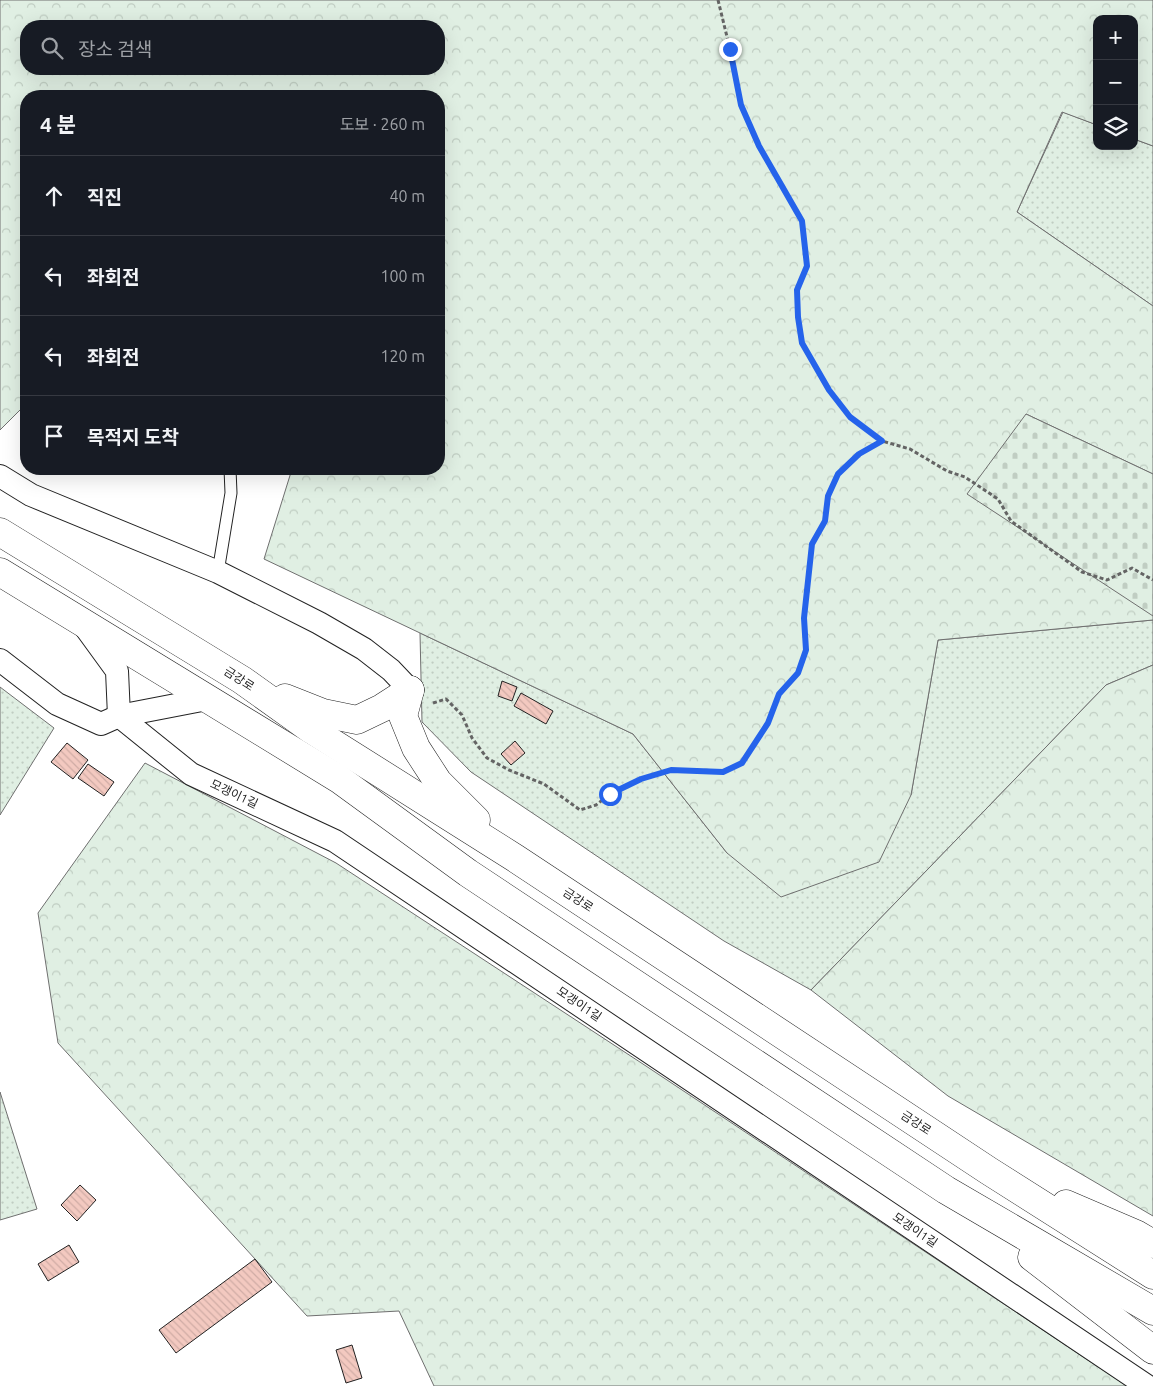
<!DOCTYPE html>
<html lang="ko">
<head>
<meta charset="utf-8">
<style>
	body { margin:0; font-family:Ubuntu,"Noto Sans KR",sans-serif; background:#20242c; color:#f1f3f6 }
	.controls { position:absolute; right:15px; top:15px; display:grid; overflow:hidden; border-radius:10px; box-shadow:0 5px 20px #0002 }
	.controls button { width:45px; height:45px; display:grid; place-items:center; padding:0; border:0; border-bottom:1px solid #363941; background:#171b24; color:#f1f3f6; font:25px sans-serif }
	.stop { position:absolute; width:15px; height:15px; margin:-11px; border:4px solid #2563eb; border-radius:50%; background:#fff }
	.stop.end { background:#2563eb; border-color:#fff; box-shadow:0 1px 5px #0008 }
	.list { margin:0; padding:0; list-style:none }
	h2 { display:flex; justify-content:space-between; align-items:center; height:65px; margin:0; padding:0 20px; font-size:21px }
	h2 small { font-size:16px; font-weight:400; color:#9ea1a6 }
	.list li { display:grid; grid-template-columns:32px 1fr auto; gap:15px; align-items:center; box-sizing:border-box; height:80px; padding:0 20px; border-top:1px solid #363941 }
	.list b { display:block; font-size:19px; white-space:nowrap }
	.list em { font-size:16px; font-style:normal; color:#9ea1a6 }
	.icon { flex:none; width:28px; height:28px; fill:none; stroke:currentColor; stroke-width:2; stroke-linecap:round; stroke-linejoin:round }
	.map { position:relative; flex:none; width:1153px; height:1386px; overflow:hidden }
	.search { position:absolute; background:#171b24; box-shadow:0 5px 20px #0002; left:20px; top:20px; width:425px; height:55px; display:flex; align-items:center; gap:12px; box-sizing:border-box; padding:0 18px; border-radius:20px; color:#9ea1a6; font-size:19px }
	.panel { position:absolute; background:#171b24; box-shadow:0 5px 20px #0002; left:20px; top:90px; width:425px; height:385px; border-radius:20px }
	.map>svg:first-child { display:block }
</style>
</head>
<body>
<div class="map">
<svg width="1153" height="1386" viewBox="0 0 1153 1386">
	<defs>
		<pattern id="green-dots" width="8" height="8" patternUnits="userSpaceOnUse" patternTransform="scale(1.25)"><rect width="8" height="8" fill="#e0efe3"/><path d="M2 2h.1M6 6h.1" fill="none" stroke="#c0cdc2" stroke-width="1.8" stroke-linecap="round"/></pattern>
		<pattern id="forest-crowns" width="20" height="18" patternUnits="userSpaceOnUse" patternTransform="scale(1.25)"><rect width="20" height="18" fill="#e0efe3"/><path d="M2 6a3 3 0 1 1 6 0M12 15a3 3 0 1 1 6 0" fill="none" stroke="#c0cdc2"/></pattern>
		<pattern id="cemetery-stones" width="16" height="16" patternUnits="userSpaceOnUse" patternTransform="scale(1.25)"><rect width="16" height="16" fill="#e0efe3"/><path d="M2 7V4a2 2 0 0 1 4 0v3zM10 15v-3a2 2 0 0 1 4 0v3z" fill="#c0cdc2"/></pattern>
		<pattern id="building-back-hatch" width="6" height="6" patternUnits="userSpaceOnUse" patternTransform="scale(1.25)"><rect width="6" height="6" fill="#f3c9c0"/><path d="M-1 5l2 2M0 0l6 6M5-1l2 2" fill="none" stroke="#d0aca5"/></pattern>
	</defs>
	<rect width="100%" height="100%" fill="#fff"/>
	<g fill="url(#green-dots)" stroke="#6f6f6f">
		<path d="M1063 112 1097 125V146H1134V139L1153 146V306L1017 212Z"/>
		<path d="M1153 620V665L1106 685 811 990 724 941 471 772 422 722 420 633 633 734 727 853 911 795 938 640Z"/>
		<path d="M0 687 54 728 0 815Z"/>
		<path d="M0 1092 37 1209 0 1220Z"/>
	</g>
	<g fill="url(#forest-crowns)" stroke="#6f6f6f" fill-rule="evenodd">
		<path d="M0 0H1153V146L1134 139V19H1097V125L1062 112 1017 212 1153 306V474L1026 414 1153 616V620L938 640 911 795 879 862 781 897 727 853 633 734 264 559 292 469H439V96H26V404L0 430ZM26 26H439V69H26Z"/>
		<path d="M1153 665V1216L948 1096 811 990 1106 685Z"/>
		<path d="M145 763 336 863 646 1066 1127 1386H434L399 1311 307 1316 58 1043 38 913Z"/>
	</g>
	<path fill="url(#cemetery-stones)" stroke="#6f6f6f" d="M1026 414 1153 474V616L967 494Z"/>
	<g fill="url(#building-back-hatch)" stroke="#222">
		<path d="M502 681 517 687 512 701 498 696Z"/>
		<path d="M521 693 553 711 546 724 514 706Z"/>
		<path d="M515 741 525 753 511 765 501 754Z"/>
		<path d="M67 743 88 760 73 779 51 762Z"/>
		<path d="M88 764 114 782 104 796 78 778Z"/>
		<path d="M80 1185 96 1200 77 1221 61 1205Z"/>
		<path d="M69 1245 79 1262 48 1281 38 1264Z"/>
		<path d="M255 1259 272 1282 176 1353 159 1330Z"/>
		<path d="M352 1345 362 1378 346 1383 336 1350Z"/>
	</g>
	<g fill="none" stroke-linecap="round" stroke-linejoin="round">
		<defs>
			<path id="lane" d="M218 572 231 493 230 469"/>
			<g id="street">
				<path d="M0 476 31 495 218 572 319 623 364 649 391 670 410 690"/>
				<path d="M85 627 117 671 119 716"/>
				<path d="M0 660 57 704 101 724 119 716 207 699"/>
				<path d="M119 716 191 774 335 841 1147 1386"/>
			</g>
			<g id="highway">
				<path d="M0 532 242 680 312 730 515 858 989 1171 1153 1275"/>
				<path d="M0 572 339 779 468 873 946 1190 1153 1311"/>
				<path d="M410 690 403 716 416 748 438 782 476 820"/>
				<path d="M285 698 323 713 357 720 382 708 410 690"/>
				<path d="M1066 1204 1136 1234 1153 1244"/>
				<path d="M1032 1257 1153 1350"/>
			</g>
		</defs>
		<use href="#lane" stroke="#222" stroke-width="13"/>
		<use href="#street" stroke="#222" stroke-width="24"/>
		<use href="#highway" stroke="#222" stroke-width="29"/>
		<g stroke="#646464" stroke-width="3" stroke-dasharray="4 2.5" stroke-linecap="butt">
			<path d="M718 0 730 49 741 105 759 146 802 221 807 267 797 290 798 317 802 343 829 389 850 417 882 441 910 449 947 471 965 477 998 499 1011 521 1082 572 1107 580 1132 568 1153 580"/>
			<path d="M433 703 446 699 462 715 472 738 487 758 509 770 544 784 580 810 596 805 610 794 641 779 671 770 723 772 742 763 767 723 779 694 798 673 805 650 804 618 812 544 825 521 828 496 838 474 859 455 882 441"/>
		</g>
		<use href="#lane" stroke="#fff" stroke-width="11"/>
		<use href="#street" stroke="#fff" stroke-width="22"/>
		<use href="#highway" stroke="#fff" stroke-width="28"/>
	</g>
	<g fill="none" stroke-linecap="round" stroke-linejoin="round">
		<path stroke="#2563eb" stroke-width="6" d="M610 794 641 779 671 770 723 772 742 763 768 723 779 694 798 673 806 650 804 618 812 544 825 521 828 496 838 474 859 454 882 441 850 417 829 390 802 343 798 317 797 290 807 266 802 221 759 146 741 105 730 49"/>
	</g>
	<g text-anchor="middle" stroke-width="4" stroke-linejoin="round" paint-order="stroke">
		<g font-size="12" fill="#222" stroke="#fff">
			<text transform="translate(239 679) rotate(33)" y="4">금강로</text>
			<text transform="translate(234 794) rotate(25)" y="4">모갱이1길</text>
			<text transform="translate(578 900) rotate(33)" y="4">금강로</text>
			<text transform="translate(579 1004) rotate(34)" y="4">모갱이1길</text>
			<text transform="translate(916 1123) rotate(33)" y="4">금강로</text>
			<text transform="translate(915 1230) rotate(34)" y="4">모갱이1길</text>
		</g>
	</g>
</svg>
<div class="controls">
<button>+</button>
<button>−</button>
<button><svg class="icon" aria-label="layers" viewBox="0 0 24 24"><path d="M12 4l9 5-9 5-9-5zM3 14l9 5 9-5"/></svg></button>
</div>
<div class="stop" style="left:610px;top:794px"></div>
<div class="stop end" style="left:730px;top:49px"></div>
<div class="search"><svg class="icon" aria-label="search" viewBox="0 0 24 24"><circle cx="10" cy="10" r="6"/><path d="M15 15l6 6"/></svg>장소 검색</div>
<section class="panel">
<h2>4 분<small>도보 · 260 m</small></h2>
<ul class="list">
<li><svg class="icon" aria-label="ahead" viewBox="0 0 24 24"><path d="M12 20V5M6 11l6-6 6 6"/></svg><div><b>직진</b></div><em>40 m</em></li>
<li><svg class="icon" aria-label="left" viewBox="0 0 24 24"><path d="M17 20v-9H6M10 6l-5 5 5 5"/></svg><div><b>좌회전</b></div><em>100 m</em></li>
<li><svg class="icon" aria-label="left" viewBox="0 0 24 24"><path d="M17 20v-9H6M10 6l-5 5 5 5"/></svg><div><b>좌회전</b></div><em>120 m</em></li>
<li><svg class="icon" aria-label="arrive" viewBox="0 0 24 24"><path d="M6 21V4h12l-3 4 3 4H6"/></svg><div><b>목적지 도착</b></div></li>
</ul>
</section>
</div>
</body>
</html>
